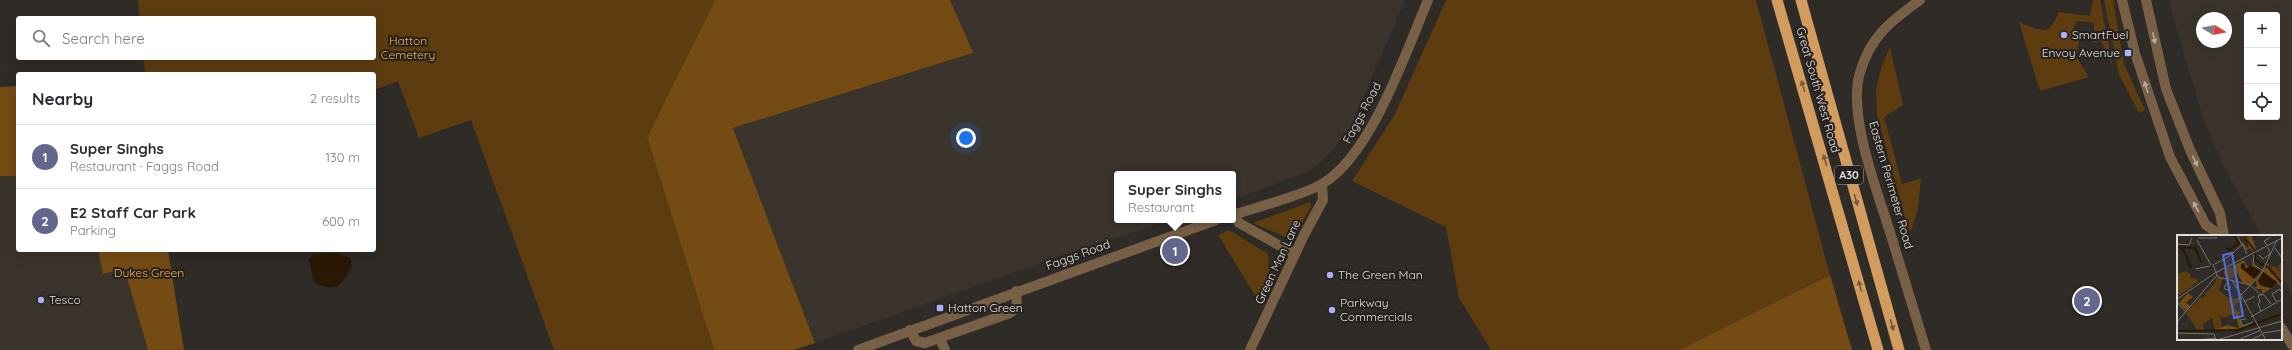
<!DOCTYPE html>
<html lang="en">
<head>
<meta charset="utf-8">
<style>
	body { margin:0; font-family:Quicksand,sans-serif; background:#f2f2f3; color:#2b2b33 }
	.controls { position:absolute; right:12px; top:12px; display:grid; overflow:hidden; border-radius:4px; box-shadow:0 4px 16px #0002 }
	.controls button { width:36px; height:36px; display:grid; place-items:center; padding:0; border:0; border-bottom:1px solid #e1e1e2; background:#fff; color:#2b2b33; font:20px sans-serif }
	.compass { position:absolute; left:2196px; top:12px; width:36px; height:36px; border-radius:50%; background:#fff; box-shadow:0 4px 16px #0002; rotate:100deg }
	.you { position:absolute; left:966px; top:138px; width:14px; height:14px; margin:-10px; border:3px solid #fff; border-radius:50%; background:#1a73e8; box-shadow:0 0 0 6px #1a73e833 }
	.badge { display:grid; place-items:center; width:26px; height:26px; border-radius:50%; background:#64678d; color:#fff; font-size:13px; font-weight:700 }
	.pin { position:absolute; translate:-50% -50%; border:2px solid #fff; box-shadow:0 1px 4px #0006 }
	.popup { position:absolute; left:1114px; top:171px; width:122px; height:52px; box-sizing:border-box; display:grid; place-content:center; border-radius:4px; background:#fff; filter:drop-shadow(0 1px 3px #0005); font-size:13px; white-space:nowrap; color:#7c7c81 }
	.popup b { font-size:15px; color:#2b2b33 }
	.popup::after { content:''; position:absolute; left:50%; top:100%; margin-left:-8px; border:8px solid transparent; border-top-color:#fff }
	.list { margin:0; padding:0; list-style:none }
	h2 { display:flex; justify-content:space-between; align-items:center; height:52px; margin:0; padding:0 16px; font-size:17px }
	h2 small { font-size:13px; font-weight:400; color:#7c7c81 }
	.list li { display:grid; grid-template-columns:26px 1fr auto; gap:12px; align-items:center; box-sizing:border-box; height:64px; padding:0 16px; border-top:1px solid #e1e1e2 }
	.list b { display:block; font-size:15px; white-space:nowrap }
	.list p { margin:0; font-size:13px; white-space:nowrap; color:#7c7c81 }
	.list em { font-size:13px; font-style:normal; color:#7c7c81 }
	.icon { flex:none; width:22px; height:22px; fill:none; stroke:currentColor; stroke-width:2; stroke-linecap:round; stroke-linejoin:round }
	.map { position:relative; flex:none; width:2292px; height:350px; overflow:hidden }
	.search { position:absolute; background:#fff; box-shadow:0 4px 16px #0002; left:16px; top:16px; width:360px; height:44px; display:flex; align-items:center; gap:10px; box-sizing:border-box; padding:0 14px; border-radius:4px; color:#7c7c81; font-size:15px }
	.panel { position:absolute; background:#fff; box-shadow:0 4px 16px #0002; left:16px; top:72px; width:360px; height:180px; border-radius:4px }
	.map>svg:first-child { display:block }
</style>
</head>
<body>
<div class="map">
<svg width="2292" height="350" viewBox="0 0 2292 350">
	<rect width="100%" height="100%" fill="#2f2b27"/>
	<g fill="#3b342c" fill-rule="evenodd">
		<path d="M950 0H1405L1349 130 1325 158 1309 171 1233 200V174H1117V220H1173L1083 248 815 343 733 128 972 54Z"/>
		<path d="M2170 0H2292V294L2281 274V236H2261L2224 166 2205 124 2173 17ZM2247 15H2277V117H2247ZM2202 18H2226V42H2202Z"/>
		<path d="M0 176H18V250H98L103 274 124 268 148 350H0Z"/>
	</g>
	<g fill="#5d3c10">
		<path d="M138 0H715L647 137 714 350H554L471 120 419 138 398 81 374 90V74H145L143 58H374V18H139Z"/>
		<path d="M1446 0H1756L1830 275 1681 350H1491L1459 298 1446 227 1352 181 1395 114Z"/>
		<path d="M2093 0H2100L2113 67 2101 41 2094 43V23L2077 21 2073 29 2081 31 2076 56 2089 77 2040 91 2019 22C2042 31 2048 38 2059 12L2090 16Z"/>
		<path d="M2104 0H2113L2124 64 2145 110 2139 113 2119 74Z"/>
		<path d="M1890 47 1903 105 1884 117 1902 184 1921 178 1918 209 1911 231 1908 228 1877 115 1876 91 1881 68Z"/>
		<path d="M1310 202 1311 207 1293 237 1288 238 1253 223Z"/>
		<path d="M1229 230 1268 254 1269 273 1258 300 1218 235Z"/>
	</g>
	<g fill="#744b13">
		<path d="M715 0H950L973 53 733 128 815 343 793 350H714L647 137Z"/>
		<path d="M18 86V176H0V87Z"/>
		<path d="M98 250H168L184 350H148L124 268 103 274Z"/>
		<path d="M1830 275 1852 350H1680Z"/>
	</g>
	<path fill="#291803" d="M337 253 350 258 352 266C343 285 335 294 314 282L309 259 314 254Z"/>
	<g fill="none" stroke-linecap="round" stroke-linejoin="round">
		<g stroke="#776046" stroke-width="10">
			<path d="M1920 0C1890 22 1869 37 1859 76 1849 117 1876 188 1889 229 1901 269 1914 310 1926 350"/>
			<path d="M1234 215 1239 223 1295 254"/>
			<path d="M910 330 916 341 925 343 1010 313 1017 308 1016 291"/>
			<path d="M940 339 945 350"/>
			<path d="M1250 350 1304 235 1323 200 1322 184"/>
		</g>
		<g stroke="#776046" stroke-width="10">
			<path d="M2122 0 2135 53 2170 157 2206 225 2221 236"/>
			<path d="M2146 0 2166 89 2190 150 2220 213 2224 236"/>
			<path d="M1233 215C1258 207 1301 196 1322 184 1371 156 1406 52 1428 0"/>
			<path d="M2281 327 2292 345"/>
			<path d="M858 350 1216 220"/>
		</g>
		<g stroke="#d19c5e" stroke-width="11">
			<path d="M1777 0 1878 350"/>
			<path d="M1801 0 1899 350"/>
		</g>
	</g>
	<defs><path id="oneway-solid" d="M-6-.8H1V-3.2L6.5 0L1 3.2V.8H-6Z"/></defs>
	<g fill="#b7aca0">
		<use href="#oneway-solid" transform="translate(2154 38) rotate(78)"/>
		<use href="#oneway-solid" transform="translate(2146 87) rotate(-108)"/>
		<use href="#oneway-solid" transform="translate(2195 161) rotate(65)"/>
		<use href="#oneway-solid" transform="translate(2196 207) rotate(-119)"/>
	</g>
	<g fill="#72583b">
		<use href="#oneway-solid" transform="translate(1803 86) rotate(-107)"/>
		<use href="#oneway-solid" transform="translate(1825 160) rotate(-106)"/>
		<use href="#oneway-solid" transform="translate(1856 200) rotate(74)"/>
		<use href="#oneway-solid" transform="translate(1860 286) rotate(-106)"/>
		<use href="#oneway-solid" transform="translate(1892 325) rotate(74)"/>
	</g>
	<g fill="#a9b0fc" stroke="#25211e" stroke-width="1.5">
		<circle cx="2064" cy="35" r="4"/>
		<rect x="2124" y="49" width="8" height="8" rx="2"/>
		<circle cx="1330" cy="275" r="4"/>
		<circle cx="41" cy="300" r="4"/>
		<rect x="936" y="304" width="8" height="8" rx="2"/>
		<circle cx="1332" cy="310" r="4"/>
	</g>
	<g text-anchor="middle" stroke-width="4" stroke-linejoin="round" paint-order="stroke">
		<rect fill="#25211e" stroke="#a9a6a3" stroke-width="1" x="1835" y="166" width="28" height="18" rx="3"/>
		<g font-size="11" font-weight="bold" fill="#e1dfdc">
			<text x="1849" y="179">A30</text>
		</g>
		<g font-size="12" fill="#e1dfdc" stroke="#25211e" text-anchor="start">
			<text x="2072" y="39">SmartFuel</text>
			<text x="2120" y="57" text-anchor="end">Envoy Avenue</text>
			<text x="1338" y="279">The Green Man</text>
			<text x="49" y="304">Tesco</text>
			<text x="1340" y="307">Parkway<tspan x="1340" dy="14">Commercials</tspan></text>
			<text x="948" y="312">Hatton Green</text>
		</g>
		<g font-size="12" fill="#f9ae50" stroke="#25211e">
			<text x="408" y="45">Hatton<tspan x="408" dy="14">Cemetery</tspan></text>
			<text x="149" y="277">Dukes Green</text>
		</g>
		<g font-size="12" fill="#e1dfdc" stroke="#25211e">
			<text transform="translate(1818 90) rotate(74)" y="4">Great South West Road</text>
			<text transform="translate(1362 113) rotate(-62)" y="4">Faggs Road</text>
			<text transform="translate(1891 185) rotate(74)" y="4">Eastern Perimeter Road</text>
			<text transform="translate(1078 255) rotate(-20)" y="4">Faggs Road</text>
			<text transform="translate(1278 262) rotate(-65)" y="4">Green Man Lane</text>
		</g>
	</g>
	<g transform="translate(2177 235)">
		<rect width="105" height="105" fill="#2f2b27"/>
		<path d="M105 27V46L91 33 98 31 103 36 101 31ZM47 38a6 6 0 1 1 12 0a6 6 0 1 1-12 0ZM8 36 14 39 12 42 20 44 21 47 0 62V39ZM39 43H46L42 55 50 62 57 64 64 61 65 65 57 71 61 77 47 83 44 81V94L38 95 35 83 25 90 28 95H20L9 78 24 62 26 63 29 60 28 59 38 48Z" fill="#5d3c10"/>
		<path d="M63 0H68L72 4 71 0H74L79 14 76 17 73 13 69 15 64 5 70 13 72 12 70 6ZM67 25 70 31 76 30 84 36 74 50 66 48 56 31ZM91 28 94 39 98 38 105 45V53L101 49 85 59V54H80L77 52H80L79 46ZM87 37 98 46 100 49 94 53 85 51 81 46ZM11 58 16 62 9 67 13 71 10 76 2 68ZM70 74 61 79 65 91 78 88 61 94 39 96 0 95H37L50 90 62 93 58 78Z" fill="#744b13" fill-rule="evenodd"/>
		<path d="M67 28 69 34 73 30 84 36 77 44 64 33V29ZM86 37 100 47V49L94 53 83 50 81 46Z" fill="#291803"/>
		<path fill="none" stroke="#291803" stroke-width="2" d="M66 0 78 16V25L92 33 105 48M0 12 18 13 24 27M3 13 7 16 14 33M50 13 53 15 62 8 57 0M0 96 61 95 105 79"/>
		<path fill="none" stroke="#76736f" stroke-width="1" d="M22 3H40M20 5 34 30M65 8 70 19M0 9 12 10 15 3M90 10 87 6 94 2M98 13 105 23M77 20 76 29 86 36M82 20 86 24 93 19 91 12M36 30 51 22 65 10 60 0M36 30 41 42 73 50M18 34 33 31M55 45 64 60M50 48 47 53 50 55 54 51M74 51 84 60M0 64 38 38 105 3M99 66 95 59 103 54 105 59M0 67 9 77M67 67 78 61M84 76 81 69 83 67 81 61 86 59 94 69M74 82 105 64M69 84 63 85 66 91 76 87M0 87 40 40M0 98 37 99 39 105M86 98 105 95M22 105 38 103M40 105 105 86M61 105 84 95M74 105 86 99M89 105 64 60 84 39 100 5"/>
		<path fill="#4e72d9" fill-opacity="0.15" stroke="#4e72d9" stroke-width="2" d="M55 18 66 81 57 83 46 20Z"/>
		<rect width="105" height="105" fill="none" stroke="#e1dfdc" stroke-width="2"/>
	</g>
</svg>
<div class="controls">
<button>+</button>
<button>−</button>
<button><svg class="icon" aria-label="locate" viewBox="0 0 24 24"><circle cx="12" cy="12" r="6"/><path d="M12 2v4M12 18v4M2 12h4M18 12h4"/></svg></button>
</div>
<svg class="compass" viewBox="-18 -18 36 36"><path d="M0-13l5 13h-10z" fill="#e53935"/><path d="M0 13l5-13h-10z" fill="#7c7c81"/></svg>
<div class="you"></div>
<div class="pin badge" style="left:1175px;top:251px">1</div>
<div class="popup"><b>Super Singhs</b>Restaurant</div>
<div class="pin badge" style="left:2087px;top:301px">2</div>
<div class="search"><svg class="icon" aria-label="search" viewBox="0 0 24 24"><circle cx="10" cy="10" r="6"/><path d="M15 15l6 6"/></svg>Search here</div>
<section class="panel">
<h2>Nearby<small>2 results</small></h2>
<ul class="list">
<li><span class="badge">1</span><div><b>Super Singhs</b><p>Restaurant · Faggs Road</p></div><em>130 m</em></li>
<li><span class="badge">2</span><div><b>E2 Staff Car Park</b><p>Parking</p></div><em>600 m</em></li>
</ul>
</section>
</div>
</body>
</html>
